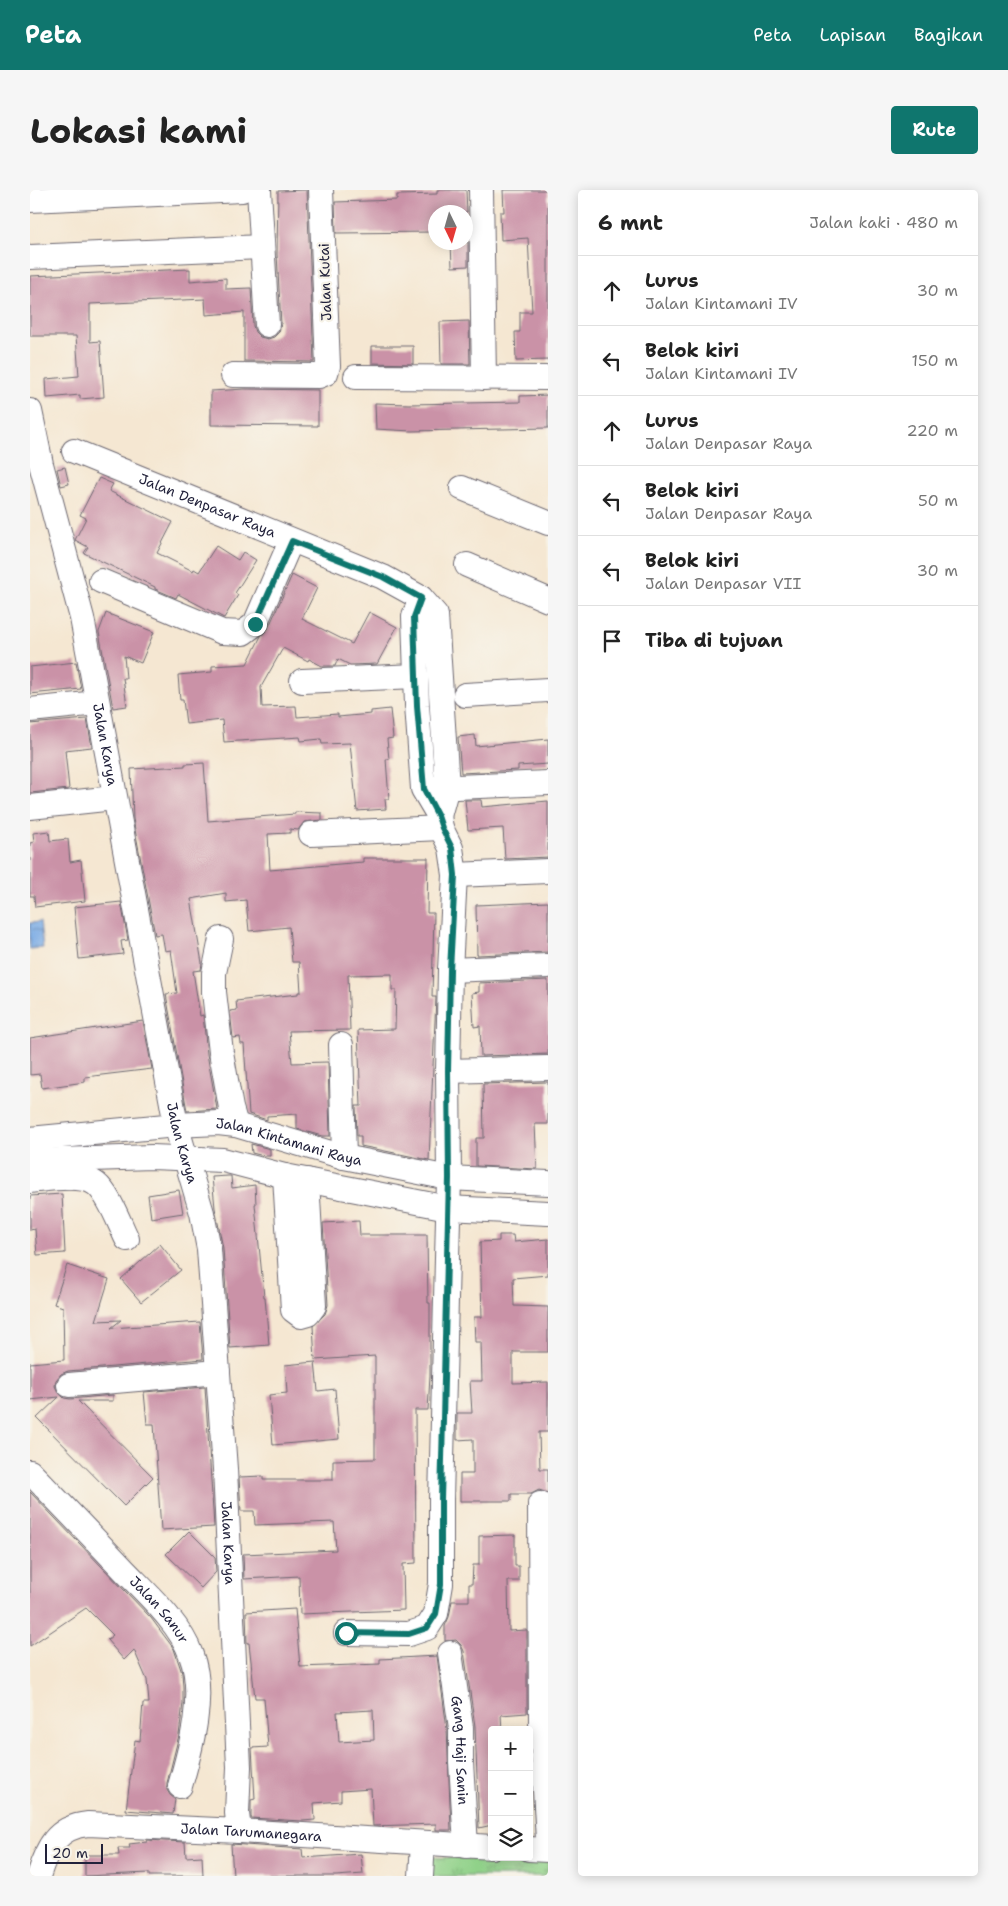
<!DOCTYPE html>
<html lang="id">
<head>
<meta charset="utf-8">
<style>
	body { margin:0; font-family:"Shantell Sans",sans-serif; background:#f6f6f6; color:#222 }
	.controls { position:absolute; right:15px; bottom:15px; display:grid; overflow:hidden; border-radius:5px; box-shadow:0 2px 12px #0003 }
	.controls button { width:45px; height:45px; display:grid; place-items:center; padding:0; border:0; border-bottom:1px solid #e0e0e0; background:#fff; color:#222; font:25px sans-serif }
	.compass { position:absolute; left:398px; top:15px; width:45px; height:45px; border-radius:50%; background:#fff; box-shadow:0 2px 12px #0003; rotate:175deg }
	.scale { position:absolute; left:15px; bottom:12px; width:58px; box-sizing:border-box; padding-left:5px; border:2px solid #22223b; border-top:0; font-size:14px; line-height:18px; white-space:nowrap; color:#22223b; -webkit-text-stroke:4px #f7f3e8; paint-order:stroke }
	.stop { position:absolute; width:15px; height:15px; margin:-11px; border:4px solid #0f766e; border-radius:50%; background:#fff }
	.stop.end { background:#0f766e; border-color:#fff; box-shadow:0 1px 5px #0008 }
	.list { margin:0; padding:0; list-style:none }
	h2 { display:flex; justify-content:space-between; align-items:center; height:65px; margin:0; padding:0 20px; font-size:21px }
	h2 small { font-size:16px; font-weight:400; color:#767676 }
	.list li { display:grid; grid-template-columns:32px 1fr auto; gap:15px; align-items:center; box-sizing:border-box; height:70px; padding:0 20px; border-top:1px solid #e0e0e0 }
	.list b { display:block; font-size:19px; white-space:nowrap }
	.list p { margin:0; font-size:16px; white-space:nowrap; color:#767676 }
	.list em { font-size:16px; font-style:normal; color:#767676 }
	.icon { flex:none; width:28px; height:28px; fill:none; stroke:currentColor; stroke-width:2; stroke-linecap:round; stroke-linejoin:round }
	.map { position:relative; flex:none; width:518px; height:1686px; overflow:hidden; border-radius:5px }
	header { display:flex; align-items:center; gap:30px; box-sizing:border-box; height:70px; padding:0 25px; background:#0f766e; color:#fff }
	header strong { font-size:24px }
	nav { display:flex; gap:28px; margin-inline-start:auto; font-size:18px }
	.intro { display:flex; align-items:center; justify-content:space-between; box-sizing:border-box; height:120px; padding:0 30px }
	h1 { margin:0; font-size:35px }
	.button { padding:12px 22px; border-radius:5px; background:#0f766e; color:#fff; font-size:18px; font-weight:700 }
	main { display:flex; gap:30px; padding:0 30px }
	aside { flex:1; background:#fff; border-radius:5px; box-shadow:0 2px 12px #0003 }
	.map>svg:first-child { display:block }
</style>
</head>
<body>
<header>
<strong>Peta</strong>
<nav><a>Peta</a><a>Lapisan</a><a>Bagikan</a></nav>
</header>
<div class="intro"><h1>Lokasi kami</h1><a class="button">Rute</a></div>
<main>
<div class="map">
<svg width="518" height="1686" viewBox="0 0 518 1686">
	<defs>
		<pattern id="grass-tufts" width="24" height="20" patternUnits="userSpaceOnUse" patternTransform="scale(1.25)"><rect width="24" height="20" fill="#90d189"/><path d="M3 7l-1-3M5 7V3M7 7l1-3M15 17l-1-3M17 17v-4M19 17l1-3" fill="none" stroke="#7cb377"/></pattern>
		<pattern id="water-ripples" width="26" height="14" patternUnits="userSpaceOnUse" patternTransform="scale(1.25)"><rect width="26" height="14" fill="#7aabe5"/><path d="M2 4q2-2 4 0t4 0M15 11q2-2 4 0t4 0" fill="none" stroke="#648bbb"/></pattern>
	</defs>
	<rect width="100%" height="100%" fill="#f7f3e8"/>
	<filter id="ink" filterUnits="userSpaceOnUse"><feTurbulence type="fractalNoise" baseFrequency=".02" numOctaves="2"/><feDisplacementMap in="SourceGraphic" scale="10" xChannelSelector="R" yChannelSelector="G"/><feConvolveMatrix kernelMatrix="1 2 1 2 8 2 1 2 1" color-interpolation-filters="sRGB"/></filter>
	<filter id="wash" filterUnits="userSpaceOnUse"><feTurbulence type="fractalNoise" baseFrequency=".0096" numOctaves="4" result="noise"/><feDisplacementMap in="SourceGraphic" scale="20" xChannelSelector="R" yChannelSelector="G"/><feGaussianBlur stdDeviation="1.12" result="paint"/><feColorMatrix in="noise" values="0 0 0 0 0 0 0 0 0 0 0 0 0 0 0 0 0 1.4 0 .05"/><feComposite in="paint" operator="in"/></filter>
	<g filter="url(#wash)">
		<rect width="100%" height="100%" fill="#f5e7d2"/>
		<path fill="url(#grass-tufts)" stroke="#597a62" d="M394 1667 518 1670V1686H394Z"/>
		<path fill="url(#water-ripples)" stroke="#4e6690" d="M10 732 13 758 0 759V733Z"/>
		<g id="blocks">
			<g fill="#ca92a7" fill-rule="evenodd">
				<path d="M277 0 284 172 214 171V122L176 125 175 109 60 114V152L70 151 74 207 50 209V205L17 208 16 189 49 186 46 146H0V86L160 79V91L196 88V99L221 98 223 136 225 142 230 147 238 149 244 147 249 142 251 134 247 64 248 1Z"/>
				<path d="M407 0H436L437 22H406V42L306 43 305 12 367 10V5L407 4Z"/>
				<path d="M473 0H518V170L486 171 485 142H490V122H502L498 48 471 50 470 22H474Z"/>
				<path d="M421 52H438V76L422 77Z"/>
				<path d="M439 131 440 174H411L410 132Z"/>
				<path d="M342 156H383V174L342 173Z"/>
				<path d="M215 199 288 200V236L181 235V201Z"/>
				<path d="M518 205V238L381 241 346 239 345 213 379 214 490 212V206Z"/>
				<path d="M35 277 39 294 31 296 27 279Z"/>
				<path d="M69 288 83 294 79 301 143 332 127 363 163 381 164 379 169 382 186 356 208 370 213 362 226 370 205 403 208 405 194 428 148 404 146 408 125 399V397L54 363 58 357 45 350 56 328 50 325Z"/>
				<path d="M262 385 287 398 272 429 322 454 339 422 367 437 347 474 320 475 308 469 305 476H292L279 469 278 471 253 458 231 497 232 517 266 516 267 527 308 524V527L341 524V521L360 519 363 548 357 549 359 569H356L359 609H355L356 619 327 621 320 553 292 554 291 549 271 551 270 547 194 552 192 530 156 534 153 510H150L148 485 182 482V476L217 474 231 446 238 439Z"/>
				<path d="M76 423 124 442 111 473 94 466 96 488H93L97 516 83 518 69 442Z"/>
				<path d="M46 472 51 499 0 504V477Z"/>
				<path d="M57 529 62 557 35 560 39 599 0 603V534Z"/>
				<path d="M445 545 446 556 518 549V574L488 576V580L431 583 428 547Z"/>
				<path d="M174 573 178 631 265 624V622L292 623V630L274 632 268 640 260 639V643L238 644 240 680 333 672V668H398L397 723H404L402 807H406L399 970 331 956V946H327L326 916H331L328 840 365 839 366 800H362V784L318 785 320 840 259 841 262 873 298 872 300 946H292L267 939V924L237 926V930L219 924 214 854H211L210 847 203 848 200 821 207 820 206 811 268 804V802H271L269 772H262L259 737 219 741 216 710 196 712V703L161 709 172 773 171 780 163 781 170 826 173 825 177 864 187 919 157 921 136 804 147 803 141 760 135 761 132 744 125 745 103 629 101 579 155 576V574Z"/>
				<path d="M435 610H451L452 617 518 611V667L475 669 473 638 438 640Z"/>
				<path d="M19 641 20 651 38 649 40 672 51 670 55 711 5 717 4 706H0V653L4 652 3 643Z"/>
				<path d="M91 712 98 750 91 751 93 764 49 769 44 717Z"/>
				<path d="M518 712V762L447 765 446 715Z"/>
				<path d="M518 790V864L451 866 450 836 444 837 442 803 449 802V793Z"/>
				<path d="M113 831 122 879 55 887V892L12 898 10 884 0 885V848Z"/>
				<path d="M518 892V934H505L507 979 446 976V948H454L453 894Z"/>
				<path d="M221 954 240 959V966H234L222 963Z"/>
				<path d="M198 986H201L202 998 225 995 226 1014H225L234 1107H235L239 1155 200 1158 193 1058 185 1018 182 987Z"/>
				<path d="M149 1000 153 1023 121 1028 118 1005Z"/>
				<path d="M32 1004 35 1063 7 1065 5 1039 0 1040V1006Z"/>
				<path d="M329 1031 330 1045H397L398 1113H400V1186L398 1220H385L386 1373 373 1374 374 1420 270 1424 269 1386 214 1389 213 1364 306 1360 304 1332 225 1335 224 1321H211L209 1287 233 1286V1290H303V1270L345 1269V1166L285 1170 283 1136 295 1124 298 1115 293 1033Z"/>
				<path d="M469 1045H483L484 1052 518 1049V1085L483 1088 484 1116 518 1117V1162H483V1193L518 1192V1242H509L510 1279H518V1303L509 1300 501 1304H481V1311H430V1284H443V1249L427 1250V1223H442L440 1191H452L451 1152H445L444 1127H452L450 1052 469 1051Z"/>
				<path d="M130 1054 151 1080 111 1112 91 1089Z"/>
				<path d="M37 1075 79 1089 66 1131 91 1130 81 1138 170 1132 173 1169 38 1181 31 1184 26 1190 25 1196 28 1202 34 1208 40 1209 83 1205V1211H48L123 1287 94 1316 7 1228 29 1207 0 1210V1173L34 1170 33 1117 24 1114Z"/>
				<path d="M285 1172 288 1201 305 1199 309 1249 243 1255 239 1205 257 1203 255 1175Z"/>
				<path d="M175 1197 184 1337 131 1340 124 1234H117L114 1202Z"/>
				<path d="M0 1302 121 1428 144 1459 152 1483 153 1497V1513L149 1545 137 1593V1600L140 1605 145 1609 143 1624 96 1620 105 1550 110 1551 113 1513H119L117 1490 104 1460 94 1470 77 1450 83 1445 56 1418 0 1456Z"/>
				<path d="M159 1341 185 1367 186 1382 171 1398 136 1364Z"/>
				<path d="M485 1345V1376H489V1391H478L479 1441 497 1440V1523L471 1525 472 1540H462V1635L449 1638 445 1536 434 1461 431 1455 426 1450 415 1451V1436L419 1427 422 1411H439V1394H442L443 1375H449V1346Z"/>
				<path d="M265 1419 270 1477 350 1474V1469L407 1466 417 1539 421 1640H406V1634L343 1636 341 1599 311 1601V1611L284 1613 285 1630 272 1631 221 1628V1610L225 1609 222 1558 238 1557 234 1508H225L219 1453H217L216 1422ZM343 1520 344 1550 309 1552 307 1522Z"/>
				<path d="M117 1650 155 1652 156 1667 172 1666 173 1686H119V1683L55 1686V1665H89L88 1658H100L99 1654 117 1652Z"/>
				<path d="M201 1654 272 1659 273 1668 331 1664 333 1684 306 1686H203Z"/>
			</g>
		</g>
	</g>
	<g filter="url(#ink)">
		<use href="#blocks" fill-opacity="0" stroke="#6c6770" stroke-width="1"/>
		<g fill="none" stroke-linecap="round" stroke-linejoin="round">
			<defs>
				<g id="minor">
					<path d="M229 0 237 135"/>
					<path d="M451 0 454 188"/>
					<path d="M0 10 212 0"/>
					<path d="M0 67 232 57"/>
					<path d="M203 185 289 186 296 183 298 176 291 0"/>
					<path d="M326 187 518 188"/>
					<path id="s1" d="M0 221 11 274 52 428 146 935 172 1023 179 1059 195 1279 209 1577 207 1623 209 1641"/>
					<path id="s2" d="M44 261 353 387 391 408 406 425 417 597 409 626"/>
					<path d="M432 298 518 333"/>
					<path d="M437 375 518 410"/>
					<path d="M71 391 192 442 213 443 225 434 261 351"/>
					<path d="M272 491 386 486"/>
					<path d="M435 505 518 500"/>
					<path d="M0 520 67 513"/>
					<path d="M403 598 518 593"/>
					<path d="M0 617 84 608"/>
					<path d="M281 644 411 638"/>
					<path d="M425 685 518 681"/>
					<path d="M191 749 184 783V802L191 862 201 918 206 935"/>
					<path d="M420 780 518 776"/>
					<path d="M311 855 314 967"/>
					<path d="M418 881 518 878"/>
					<path id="s3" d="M0 949 146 935 188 933 206 935 314 967 419 988 518 993"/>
					<path d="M0 971 122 967 193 970 255 986 418 1018 518 1023"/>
					<path d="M255 986 263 1120 271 1126 278 1124 284 1116 277 990"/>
					<path d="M0 991C18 989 52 983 66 994 79 1004 90 1035 97 1049"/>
					<path d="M39 1195 188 1182"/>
					<path id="s4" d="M0 1282C31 1314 62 1346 93 1379 116 1403 150 1433 161 1465 176 1504 161 1558 150 1596"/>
					<path d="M510 1314 511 1533 518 1650"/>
					<path d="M316 1443 379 1444 397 1438 406 1424 411 1394V1310L419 988 418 881 420 780 425 685 421 658 411 638 409 626 393 599 387 515 384 427 391 408"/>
					<path id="s5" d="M420 1463 431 1538V1572L436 1656"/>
					<path d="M499 1659 518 1660"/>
					<path id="s6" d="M8 1686C17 1658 26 1637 58 1634L209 1641 462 1657"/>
					<path d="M391 1686 393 1653"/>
				</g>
			</defs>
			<use href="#minor" stroke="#6c6770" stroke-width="26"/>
			<use href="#minor" stroke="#fff" stroke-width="24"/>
		</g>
	</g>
	<g fill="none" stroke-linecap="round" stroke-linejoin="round" filter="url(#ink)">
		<path stroke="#0f766e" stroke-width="6" d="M225 434 262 351 353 387 391 408 384 427 387 516 394 599 408 626 412 638 422 658 425 685 420 780 418 881 419 988 411 1310V1394L406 1424 397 1438 379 1444 316 1443"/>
	</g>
	<g text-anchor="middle" stroke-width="4.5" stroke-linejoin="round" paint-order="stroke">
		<g font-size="14" fill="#22223b" stroke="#f7f3e8">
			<text transform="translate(295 92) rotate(-92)" y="5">Jalan Kutai</text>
			<text dy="5" stroke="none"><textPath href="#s2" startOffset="144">Jalan Denpasar Raya</textPath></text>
			<text dy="5" stroke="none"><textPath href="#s1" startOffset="342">Jalan Karya</textPath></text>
			<text dy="5" stroke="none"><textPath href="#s1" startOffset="748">Jalan Karya</textPath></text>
			<text dy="5" stroke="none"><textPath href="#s3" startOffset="262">Jalan Kintamani Raya</textPath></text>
			<text dy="5" stroke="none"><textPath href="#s1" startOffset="1152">Jalan Karya</textPath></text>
			<text dy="5" stroke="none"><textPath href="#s4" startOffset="189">Jalan Sanur</textPath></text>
			<text dy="5" stroke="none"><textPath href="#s5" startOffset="98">Gang Haji Sanin</textPath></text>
			<text dy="5" stroke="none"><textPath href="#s6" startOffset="241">Jalan Tarumanegara</textPath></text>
		</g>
	</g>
</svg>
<div class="controls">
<button>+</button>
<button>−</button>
<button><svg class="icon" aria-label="layers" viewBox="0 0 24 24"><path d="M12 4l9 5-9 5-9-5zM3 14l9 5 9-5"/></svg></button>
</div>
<svg class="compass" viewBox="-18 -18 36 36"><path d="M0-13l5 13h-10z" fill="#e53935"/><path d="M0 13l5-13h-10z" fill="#767676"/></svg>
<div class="scale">20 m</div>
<div class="stop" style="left:316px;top:1443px"></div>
<div class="stop end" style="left:225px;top:434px"></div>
</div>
<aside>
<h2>6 mnt<small>Jalan kaki · 480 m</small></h2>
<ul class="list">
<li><svg class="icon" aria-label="ahead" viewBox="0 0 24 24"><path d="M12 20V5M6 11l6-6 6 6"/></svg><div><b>Lurus</b><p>Jalan Kintamani IV</p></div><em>30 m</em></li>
<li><svg class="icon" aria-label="left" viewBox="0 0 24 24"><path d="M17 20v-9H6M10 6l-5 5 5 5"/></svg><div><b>Belok kiri</b><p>Jalan Kintamani IV</p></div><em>150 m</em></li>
<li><svg class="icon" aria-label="ahead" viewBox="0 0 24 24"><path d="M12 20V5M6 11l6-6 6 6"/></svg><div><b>Lurus</b><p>Jalan Denpasar Raya</p></div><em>220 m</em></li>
<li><svg class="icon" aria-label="left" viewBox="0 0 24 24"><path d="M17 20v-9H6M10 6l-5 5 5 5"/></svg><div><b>Belok kiri</b><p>Jalan Denpasar Raya</p></div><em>50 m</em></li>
<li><svg class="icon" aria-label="left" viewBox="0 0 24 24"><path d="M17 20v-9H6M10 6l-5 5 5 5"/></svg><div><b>Belok kiri</b><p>Jalan Denpasar VII</p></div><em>30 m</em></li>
<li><svg class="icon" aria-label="arrive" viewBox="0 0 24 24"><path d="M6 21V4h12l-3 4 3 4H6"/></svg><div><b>Tiba di tujuan</b></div></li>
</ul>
</aside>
</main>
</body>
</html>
